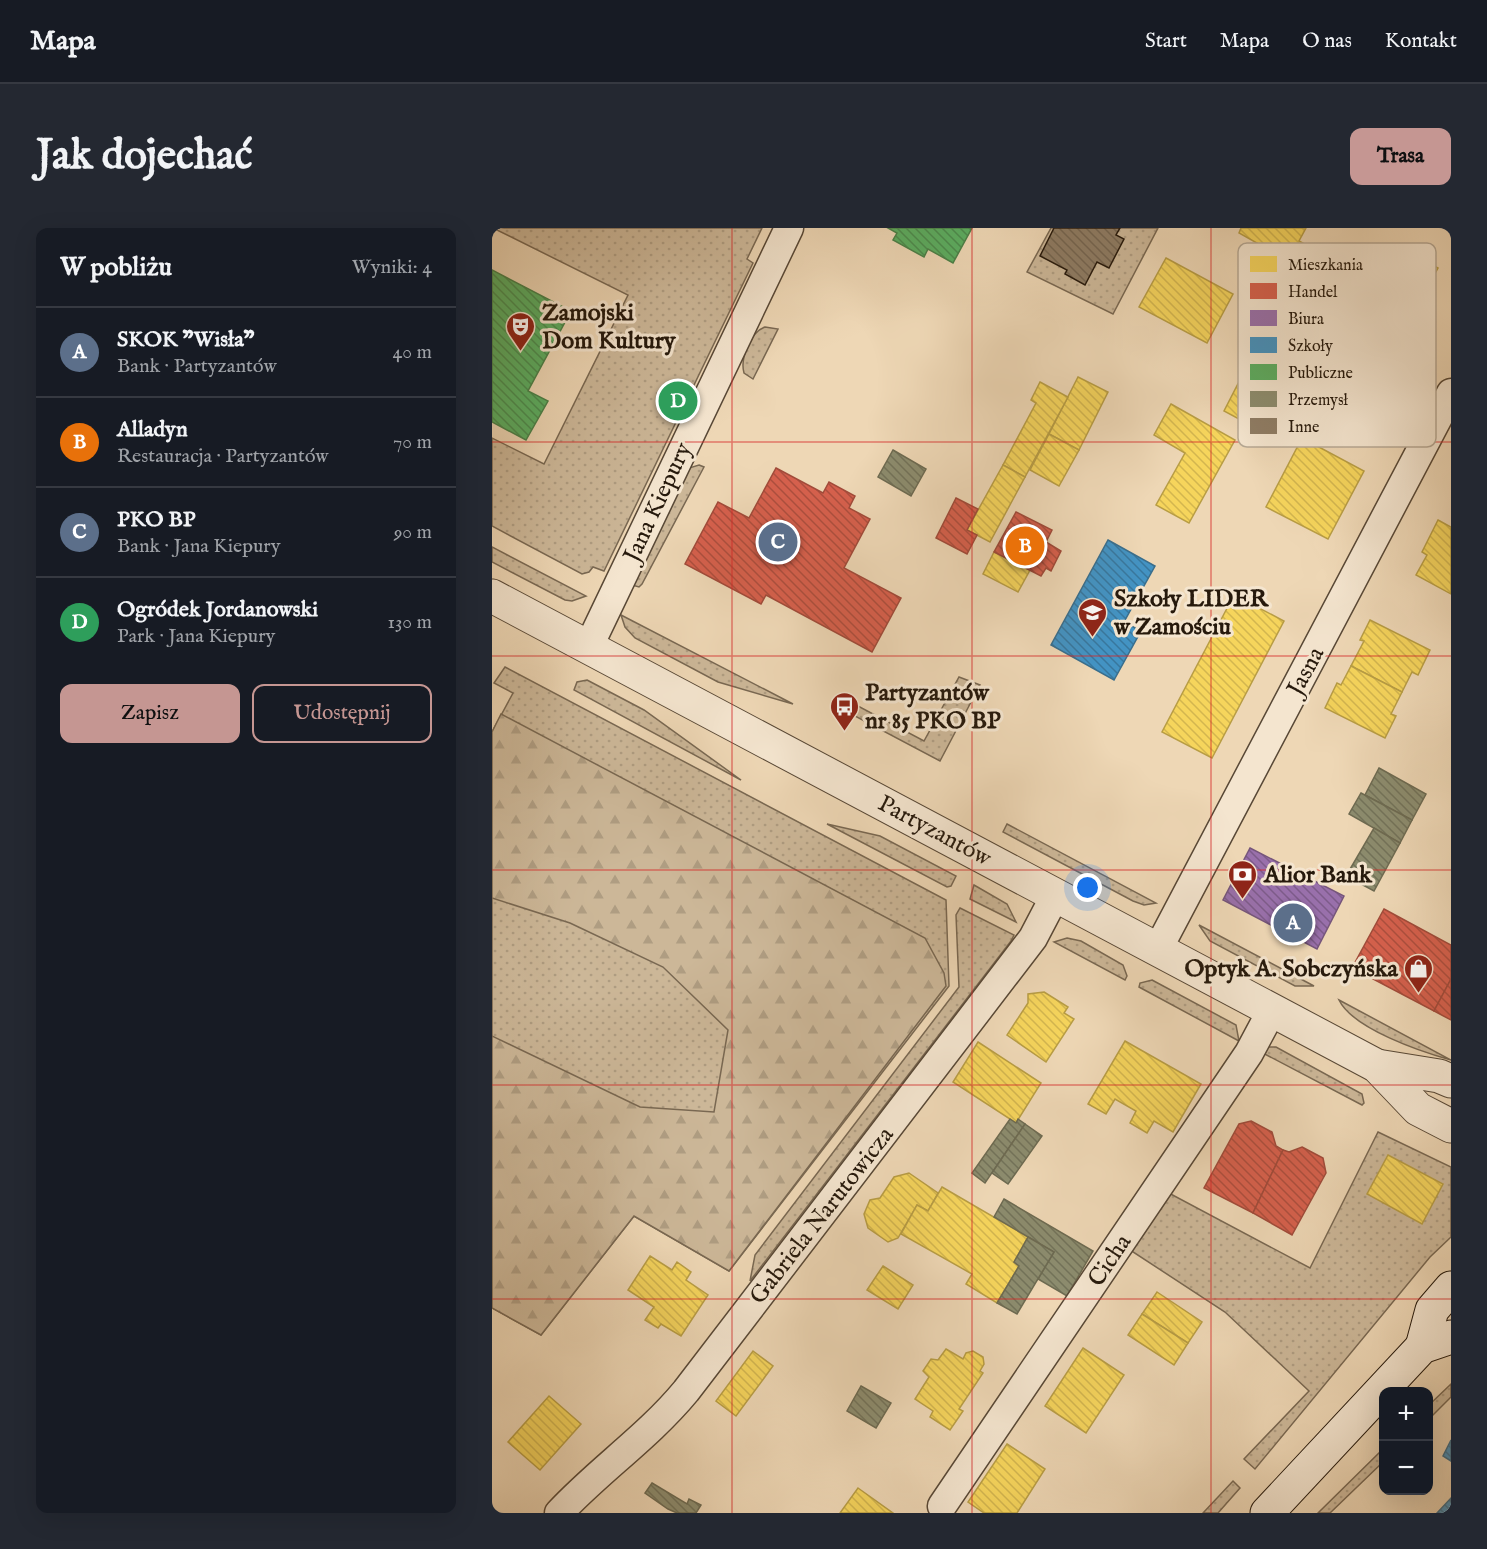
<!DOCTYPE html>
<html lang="pl">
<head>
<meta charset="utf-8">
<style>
	body { margin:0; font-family:"IM FELL English",serif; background:#242831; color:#f1f3f6 }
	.controls { position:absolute; right:18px; bottom:18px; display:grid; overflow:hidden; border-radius:12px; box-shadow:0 6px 24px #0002 }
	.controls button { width:54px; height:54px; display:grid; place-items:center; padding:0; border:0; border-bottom:2px solid #363941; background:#171b24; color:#f1f3f6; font:30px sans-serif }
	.you { position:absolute; left:596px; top:660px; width:21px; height:21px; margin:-15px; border:4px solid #fff; border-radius:50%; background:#1a73e8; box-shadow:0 0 0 9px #1a73e833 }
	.badge { display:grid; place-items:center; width:39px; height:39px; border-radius:50%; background:#c59692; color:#fff; font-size:20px; font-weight:700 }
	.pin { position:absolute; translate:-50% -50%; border:3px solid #fff; box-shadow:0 2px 6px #0006 }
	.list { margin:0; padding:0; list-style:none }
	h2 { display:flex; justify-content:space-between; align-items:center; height:78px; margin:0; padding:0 24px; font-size:26px }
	h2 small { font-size:20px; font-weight:400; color:#9ea1a6 }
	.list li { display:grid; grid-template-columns:39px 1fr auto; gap:18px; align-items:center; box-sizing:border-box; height:90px; padding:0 24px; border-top:2px solid #363941 }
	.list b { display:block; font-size:22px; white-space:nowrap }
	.list p { margin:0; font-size:20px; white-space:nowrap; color:#9ea1a6 }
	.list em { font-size:20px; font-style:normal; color:#9ea1a6 }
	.actions { display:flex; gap:12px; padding:18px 24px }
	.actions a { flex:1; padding:14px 0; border:2px solid #c59692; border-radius:12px; text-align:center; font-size:21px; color:#c59692 }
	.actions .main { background:#c59692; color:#111 }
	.map { position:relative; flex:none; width:959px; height:1285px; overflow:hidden; border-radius:12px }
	header { display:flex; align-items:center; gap:36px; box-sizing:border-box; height:84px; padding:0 30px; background:#171b24; border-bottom:2px solid #363941 }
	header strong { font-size:28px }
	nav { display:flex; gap:33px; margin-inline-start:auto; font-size:21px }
	.intro { display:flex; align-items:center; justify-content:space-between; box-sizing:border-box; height:144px; padding:0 36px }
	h1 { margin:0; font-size:42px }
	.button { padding:15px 27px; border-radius:12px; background:#c59692; color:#111; font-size:21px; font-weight:700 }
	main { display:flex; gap:36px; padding:0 36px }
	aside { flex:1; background:#171b24; border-radius:12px; box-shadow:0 6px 24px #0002 }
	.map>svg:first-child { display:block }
</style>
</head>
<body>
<header>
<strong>Mapa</strong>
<nav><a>Start</a><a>Mapa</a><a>O nas</a><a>Kontakt</a></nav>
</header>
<div class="intro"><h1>Jak dojechać</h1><a class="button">Trasa</a></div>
<main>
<aside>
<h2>W pobliżu<small>Wyniki: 4</small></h2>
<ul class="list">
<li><span class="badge" style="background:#5c6f8a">A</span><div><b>SKOK &quot;Wisła&quot;</b><p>Bank · Partyzantów</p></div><em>40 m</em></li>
<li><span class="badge" style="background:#e8710a">B</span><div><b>Alladyn</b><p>Restauracja · Partyzantów</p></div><em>70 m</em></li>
<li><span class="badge" style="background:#5c6f8a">C</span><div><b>PKO BP</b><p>Bank · Jana Kiepury</p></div><em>90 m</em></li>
<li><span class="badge" style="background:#2e9e5b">D</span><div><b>Ogródek Jordanowski</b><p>Park · Jana Kiepury</p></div><em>130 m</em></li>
</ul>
<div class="actions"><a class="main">Zapisz</a><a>Udostępnij</a></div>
</aside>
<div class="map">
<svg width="959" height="1285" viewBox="0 0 959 1285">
	<defs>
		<pattern id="grass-dots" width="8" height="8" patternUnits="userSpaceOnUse" patternTransform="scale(1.5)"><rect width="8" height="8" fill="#ccb798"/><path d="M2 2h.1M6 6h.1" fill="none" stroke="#af9d82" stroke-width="1.8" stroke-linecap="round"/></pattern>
		<pattern id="forest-firs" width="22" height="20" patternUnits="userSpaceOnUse" patternTransform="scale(1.5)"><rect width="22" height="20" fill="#ccb798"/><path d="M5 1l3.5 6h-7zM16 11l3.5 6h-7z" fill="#af9d82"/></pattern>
		<pattern id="homes-back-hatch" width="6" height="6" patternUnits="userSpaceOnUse" patternTransform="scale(1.5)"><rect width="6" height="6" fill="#f6d55c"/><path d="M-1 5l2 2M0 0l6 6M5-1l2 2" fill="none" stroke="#d3b64f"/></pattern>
		<pattern id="shops-back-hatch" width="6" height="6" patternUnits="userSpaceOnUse" patternTransform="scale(1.5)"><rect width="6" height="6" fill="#d6604d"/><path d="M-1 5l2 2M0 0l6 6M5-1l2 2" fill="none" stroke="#ad4e3e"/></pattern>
		<pattern id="offices-back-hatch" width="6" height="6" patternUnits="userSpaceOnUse" patternTransform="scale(1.5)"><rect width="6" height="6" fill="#9970ab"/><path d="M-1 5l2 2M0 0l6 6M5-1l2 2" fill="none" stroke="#7d5b8a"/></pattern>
		<pattern id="schools-back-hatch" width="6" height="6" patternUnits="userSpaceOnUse" patternTransform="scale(1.5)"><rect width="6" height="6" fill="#4393c3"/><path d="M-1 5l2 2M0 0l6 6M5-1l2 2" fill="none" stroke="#38779d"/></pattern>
		<pattern id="public-back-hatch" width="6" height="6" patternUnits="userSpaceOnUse" patternTransform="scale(1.5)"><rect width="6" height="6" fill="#5aae61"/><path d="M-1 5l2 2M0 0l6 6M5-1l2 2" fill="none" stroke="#4a8d4e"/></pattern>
		<pattern id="industry-back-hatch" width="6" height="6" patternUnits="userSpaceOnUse" patternTransform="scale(1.5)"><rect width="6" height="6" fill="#8c8c6e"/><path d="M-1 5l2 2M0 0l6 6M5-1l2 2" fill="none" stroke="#727259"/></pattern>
		<pattern id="building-back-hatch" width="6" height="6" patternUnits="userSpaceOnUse" patternTransform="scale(1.5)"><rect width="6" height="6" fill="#8e7c64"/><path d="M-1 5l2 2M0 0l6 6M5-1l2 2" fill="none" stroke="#746551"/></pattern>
	</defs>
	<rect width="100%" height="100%" fill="#eed7b5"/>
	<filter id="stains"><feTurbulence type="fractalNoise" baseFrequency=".00333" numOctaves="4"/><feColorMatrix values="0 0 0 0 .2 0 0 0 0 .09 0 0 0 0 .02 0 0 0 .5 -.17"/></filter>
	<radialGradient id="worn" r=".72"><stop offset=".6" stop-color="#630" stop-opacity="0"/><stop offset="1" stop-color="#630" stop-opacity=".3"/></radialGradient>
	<g fill="url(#grass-dots)" stroke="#796852" stroke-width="1.5">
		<path d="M1 0H270L255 31 261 35 112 343 101 339 97 344 90 346 0 298V210L52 236 136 67Z"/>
		<path d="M559 0H666L621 86 535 44Z"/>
		<path d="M273 99 286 101 261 151 252 145C248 131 258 104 273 99Z"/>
		<path d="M207 237 212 239 150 356 147 359 140 357 197 240Z"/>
		<path d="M0 319 94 368 80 373 73 372 0 334Z"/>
		<path d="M129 387 301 476 226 454 143 410 133 399Z"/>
		<path d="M13 439 454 672 457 758 237 1043 142 988 49 1107 0 1080V504L21 465 2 455Z"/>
		<path d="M467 449 488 457 448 533 361 487 366 478 432 513Z"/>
		<path d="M95 452 152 482 249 552 82 462 85 454Z"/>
		<path d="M335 596 388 608 464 648 459 658 455 659Z"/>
		<path d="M515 596 664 675 652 677 641 673 511 604Z"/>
		<path d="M482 657 515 676 524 694 478 671Z"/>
		<path d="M468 680 522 707 519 713 258 1053 263 1027 467 759 464 687Z"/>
		<path d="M707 697 822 758H803L718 713Z"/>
		<path d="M575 710 589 713 631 737 635 748 633 752 562 714Z"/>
		<path d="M660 752 744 797 747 813 647 759 648 755Z"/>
		<path d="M847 772 959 832C930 824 861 801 847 772Z"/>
		<path d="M775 819H784L870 866 872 875 870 877 767 823Z"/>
		<path d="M886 904 959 939V1009L938 1029 763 1241 752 1231 817 1163 733 1084 635 1020 675 964 818 1040Z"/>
		<path d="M959 1156V1169L937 1191V1177Z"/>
		<path d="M891 1221V1234L838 1285H826Z"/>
		<path d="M741 1253 748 1260 726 1285H711Z"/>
	</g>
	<path fill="url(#forest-firs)" stroke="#796852" stroke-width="1.5" d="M9 486 433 710 452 745 454 758 237 1043 142 988 49 1107 0 1080V808L148 879 222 884 236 802 171 739 78 695 0 670V504Z"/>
	<g fill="url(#homes-back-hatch)" stroke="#b89d44" stroke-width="1.5">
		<path d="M749 0H814L807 13 818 19 799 53 757 30 765 15 747 5Z"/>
		<path d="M923 27 946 40 930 69 938 73 916 115 862 87 874 64 889 72 899 51 908 56Z"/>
		<path d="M674 30 741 66 715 115 647 79Z"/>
		<path d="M752 144 781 159 760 198 732 183Z"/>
		<path d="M586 149 616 164 587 222 557 206Z"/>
		<path d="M548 154 576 169 533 249 511 237 544 175 539 172Z"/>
		<path d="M679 176 743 212 697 295 664 277 693 225 662 207Z"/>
		<path d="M557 206 587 222 567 258 538 242Z"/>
		<path d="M810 210 872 243 836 311 774 279Z"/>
		<path d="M511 237 533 249 498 314 475 302Z"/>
		<path d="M946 292 959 299V366L924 347 935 327 930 324Z"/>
		<path d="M502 324 538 342 526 364 491 346Z"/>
		<path d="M742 367 792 393 720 530 670 504Z"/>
		<path d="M878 392 938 422 926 447 920 444 910 464 859 438 872 413 868 412Z"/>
		<path d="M859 438 910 464 899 486 904 488 893 510 833 480 845 455 849 457Z"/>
		<path d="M552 764 576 779 572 785 582 791 554 834 515 807 536 775V766Z"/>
		<path d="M633 813 709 856 681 904 662 893 655 905 638 895 644 883 623 871 614 886 596 876Z"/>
		<path d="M486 814 549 855 524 895 461 854Z"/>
		<path d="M896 927 951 956 930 996 875 966Z"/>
		<path d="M417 945 446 965 436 983 425 977 406 1010 396 1014 376 1000 372 986 378 972 388 970 402 949Z"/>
		<path d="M450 959 536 1009 522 1034 527 1038 505 1075 474 1056 480 1046 409 1006 425 977 436 983Z"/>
		<path d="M158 1028 180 1042 185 1034 199 1044 194 1052 216 1067 189 1108 169 1096 166 1100 153 1092 162 1079 136 1062Z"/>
		<path d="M391 1038 421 1057 406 1081 375 1062Z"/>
		<path d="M665 1064 710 1094 696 1115 650 1086Z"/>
		<path d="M650 1086 696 1115 682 1137 636 1107Z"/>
		<path d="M591 1120 632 1147 594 1205 553 1178Z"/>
		<path d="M454 1121 471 1131 474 1125 481 1123 491 1129 492 1136 488 1143 491 1145 467 1181 471 1183 458 1202 438 1189 441 1183 423 1171 437 1149 431 1143 439 1131 446 1132Z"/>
		<path d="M261 1123 281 1138 244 1188 224 1173Z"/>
		<path d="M57 1168 89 1196 48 1242 16 1214Z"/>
		<path d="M515 1216 553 1241 525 1285H492L476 1274Z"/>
		<path d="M366 1260 401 1285H348Z"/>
	</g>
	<g fill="url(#shops-back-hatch)" stroke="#a14b3a" stroke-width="1.5">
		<path d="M284 240 331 265 337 254 363 268 357 280 378 291 352 340 409 370 380 424 274 367 269 376 193 336 226 274 257 290Z"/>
		<path d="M464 270 486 281 475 302 485 307 475 326 444 310Z"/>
		<path d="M524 284 560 302 554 314 569 323 559 343 554 340 549 348 502 324Z"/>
		<path d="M892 681 959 717V751L942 783 860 740Z"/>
		<path d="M959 751V792L942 783Z"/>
		<path d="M759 893 780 904 784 918 791 922 761 985 712 960 747 896Z"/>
		<path d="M810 919 831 930 834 945 800 1007 761 985 791 922 797 924Z"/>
	</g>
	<path fill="url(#offices-back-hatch)" stroke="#76567b" stroke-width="1.5" d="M758 620 852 668 825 721 731 672Z"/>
	<g fill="url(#schools-back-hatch)" stroke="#3a6e8c" stroke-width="1.5">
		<path d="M616 312 663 338 632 394 649 403 622 452 559 417Z"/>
		<path d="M959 1212V1233L951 1228Z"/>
		<path d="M959 1270V1285H945Z"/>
	</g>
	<g fill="url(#public-back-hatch)" stroke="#4a8148" stroke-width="1.5">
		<path d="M396 0H480L461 35 436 21 432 29 401 12 405 5Z"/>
		<path d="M0 42 79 83 36 163 56 173 34 212 0 194Z"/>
	</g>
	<g fill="url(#industry-back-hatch)" stroke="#6d6a51" stroke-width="1.5">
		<path d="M401 222 434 241 419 268 386 249Z"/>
		<path d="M887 540 934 566 920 592 873 567Z"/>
		<path d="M869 565 920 592 908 615 857 586Z"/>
		<path d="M882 600 908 615 882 663 854 648Z"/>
		<path d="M518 891 524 895 526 891 533 896 493 955 480 945Z"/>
		<path d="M533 896 550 908 516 956 500 945Z"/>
		<path d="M512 971 601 1023 575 1068 546 1051 562 1024 502 989Z"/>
		<path d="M536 1009 562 1024 525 1086 505 1075 527 1038 522 1034Z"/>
		<path d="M369 1158 399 1175 384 1200 355 1183Z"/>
		<path d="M160 1255 195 1276 197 1271 209 1277 204 1285H185L176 1281 153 1265Z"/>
	</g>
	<path fill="url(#building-back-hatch)" stroke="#26190c" stroke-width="1.5" d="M562 0H628L624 7 632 11 617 40 605 34 593 57 573 46 575 42 548 28Z"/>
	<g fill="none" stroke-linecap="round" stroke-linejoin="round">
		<defs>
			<g id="minor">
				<path d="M97 418 297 0"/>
				<path d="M666 721 959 165"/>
				<path d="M450 1278 757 825 780 782"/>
				<path d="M67 1285C107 1242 156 1209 194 1163L541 710 564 666"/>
			</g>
			<g id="tertiary">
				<path d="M0 368 885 838 926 881 959 898"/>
				<path d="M885 838 947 848 959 853"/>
			</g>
			<g id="secondary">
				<path d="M930 1119 940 1082 959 1060"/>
				<path d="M775 1285 930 1119 959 1109"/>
			</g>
		</defs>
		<use href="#minor" stroke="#584836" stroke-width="31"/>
		<use href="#tertiary" stroke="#584836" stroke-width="35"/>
		<use href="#secondary" stroke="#26190c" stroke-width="35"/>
		<use href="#minor" stroke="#f4e5cf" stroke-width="28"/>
		<use href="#tertiary" stroke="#f4e5cf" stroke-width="33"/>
		<use href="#secondary" stroke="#f4e5cf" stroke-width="33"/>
	</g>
	<path fill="none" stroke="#d62828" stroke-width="1.5" stroke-opacity="0.55" d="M240 0V1285M480 0V1285M719 0V1285M0 214H959M0 428H959M0 642H959M0 857H959M0 1071H959"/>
	<defs>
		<symbol id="theatre-pin" viewBox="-11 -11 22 30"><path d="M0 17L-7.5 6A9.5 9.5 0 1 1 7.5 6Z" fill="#8f2418" stroke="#f4e5cf"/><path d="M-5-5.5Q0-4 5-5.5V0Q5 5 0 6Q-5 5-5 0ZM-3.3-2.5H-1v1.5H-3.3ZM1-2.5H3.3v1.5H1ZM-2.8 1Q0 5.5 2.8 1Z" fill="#fff"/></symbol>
		<symbol id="university-pin" viewBox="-11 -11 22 30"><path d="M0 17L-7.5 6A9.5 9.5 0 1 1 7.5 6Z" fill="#8f2418" stroke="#f4e5cf"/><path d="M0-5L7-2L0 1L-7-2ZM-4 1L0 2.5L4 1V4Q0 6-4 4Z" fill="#fff"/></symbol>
		<symbol id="bus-pin" viewBox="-11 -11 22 30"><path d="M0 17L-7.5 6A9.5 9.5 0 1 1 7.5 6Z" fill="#8f2418" stroke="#f4e5cf"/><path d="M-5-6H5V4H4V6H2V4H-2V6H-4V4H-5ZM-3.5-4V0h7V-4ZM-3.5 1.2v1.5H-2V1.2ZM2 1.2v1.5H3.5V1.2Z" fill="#fff"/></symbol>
		<symbol id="bank-pin" viewBox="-11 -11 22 30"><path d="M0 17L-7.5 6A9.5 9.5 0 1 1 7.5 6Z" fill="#8f2418" stroke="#f4e5cf"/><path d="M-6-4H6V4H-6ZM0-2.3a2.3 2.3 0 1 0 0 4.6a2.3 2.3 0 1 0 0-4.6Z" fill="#fff"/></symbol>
		<symbol id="shop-pin" viewBox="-11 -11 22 30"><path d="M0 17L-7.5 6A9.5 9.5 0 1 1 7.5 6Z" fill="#8f2418" stroke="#f4e5cf"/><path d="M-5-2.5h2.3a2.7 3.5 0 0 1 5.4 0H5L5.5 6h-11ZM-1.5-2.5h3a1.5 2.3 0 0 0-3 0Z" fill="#fff"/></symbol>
	</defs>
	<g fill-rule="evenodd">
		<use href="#theatre-pin" x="12" y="82" width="33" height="45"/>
		<use href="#university-pin" x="584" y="368" width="33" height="45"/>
		<use href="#bus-pin" x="336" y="462" width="33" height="45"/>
		<use href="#bank-pin" x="734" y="630" width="33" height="45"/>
		<use href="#shop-pin" x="910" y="724" width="33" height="45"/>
	</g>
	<g text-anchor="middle" stroke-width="6" stroke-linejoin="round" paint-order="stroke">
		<g font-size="24" font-weight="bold" fill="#26190c" stroke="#f4e5cf" text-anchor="start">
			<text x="50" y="92">Zamojski<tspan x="50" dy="28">Dom Kultury</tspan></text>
			<text x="622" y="378">Szkoły LIDER<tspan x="622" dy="28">w Zamościu</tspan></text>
			<text x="373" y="472">Partyzantów<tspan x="373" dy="28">nr 85 PKO BP</tspan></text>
			<text x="772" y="654">Alior Bank</text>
			<text x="906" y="748" text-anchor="end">Optyk A. Sobczyńska</text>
		</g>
		<g font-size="24" fill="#26190c" stroke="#f4e5cf">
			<text transform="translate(165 274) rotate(-65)" y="8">Jana Kiepury</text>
			<text transform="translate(813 443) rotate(-62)" y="8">Jasna</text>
			<text transform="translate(443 602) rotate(28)" y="8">Partyzantów</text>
			<text transform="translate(329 987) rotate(-52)" y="8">Gabriela Narutowicza</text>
			<text transform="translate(617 1032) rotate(-56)" y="8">Cicha</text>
		</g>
	</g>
	<rect x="746" y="15" width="198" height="204" rx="9" fill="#f4e5cf" stroke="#b6a894" stroke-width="1.5"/>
	<rect x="758" y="28" width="27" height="16" fill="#f6d55c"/>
	<rect x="758" y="55" width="27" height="16" fill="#d6604d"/>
	<rect x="758" y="82" width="27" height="16" fill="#9970ab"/>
	<rect x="758" y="109" width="27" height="16" fill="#4393c3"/>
	<rect x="758" y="136" width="27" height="16" fill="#5aae61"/>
	<rect x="758" y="163" width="27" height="16" fill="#8c8c6e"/>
	<rect x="758" y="190" width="27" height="16" fill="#8e7c64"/>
	<g font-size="16" fill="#26190c">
		<text x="796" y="42">Mieszkania</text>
		<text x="796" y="69">Handel</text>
		<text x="796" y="96">Biura</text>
		<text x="796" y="123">Szkoły</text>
		<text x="796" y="150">Publiczne</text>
		<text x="796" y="177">Przemysł</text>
		<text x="796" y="204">Inne</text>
	</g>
	<rect width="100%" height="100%" filter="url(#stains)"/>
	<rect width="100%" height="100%" fill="url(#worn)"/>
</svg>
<div class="controls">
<button>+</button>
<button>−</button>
</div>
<div class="you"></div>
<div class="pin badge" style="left:801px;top:695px;background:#5c6f8a">A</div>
<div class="pin badge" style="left:533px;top:318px;background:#e8710a">B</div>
<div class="pin badge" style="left:286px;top:314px;background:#5c6f8a">C</div>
<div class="pin badge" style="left:186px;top:173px;background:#2e9e5b">D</div>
</div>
</main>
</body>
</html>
